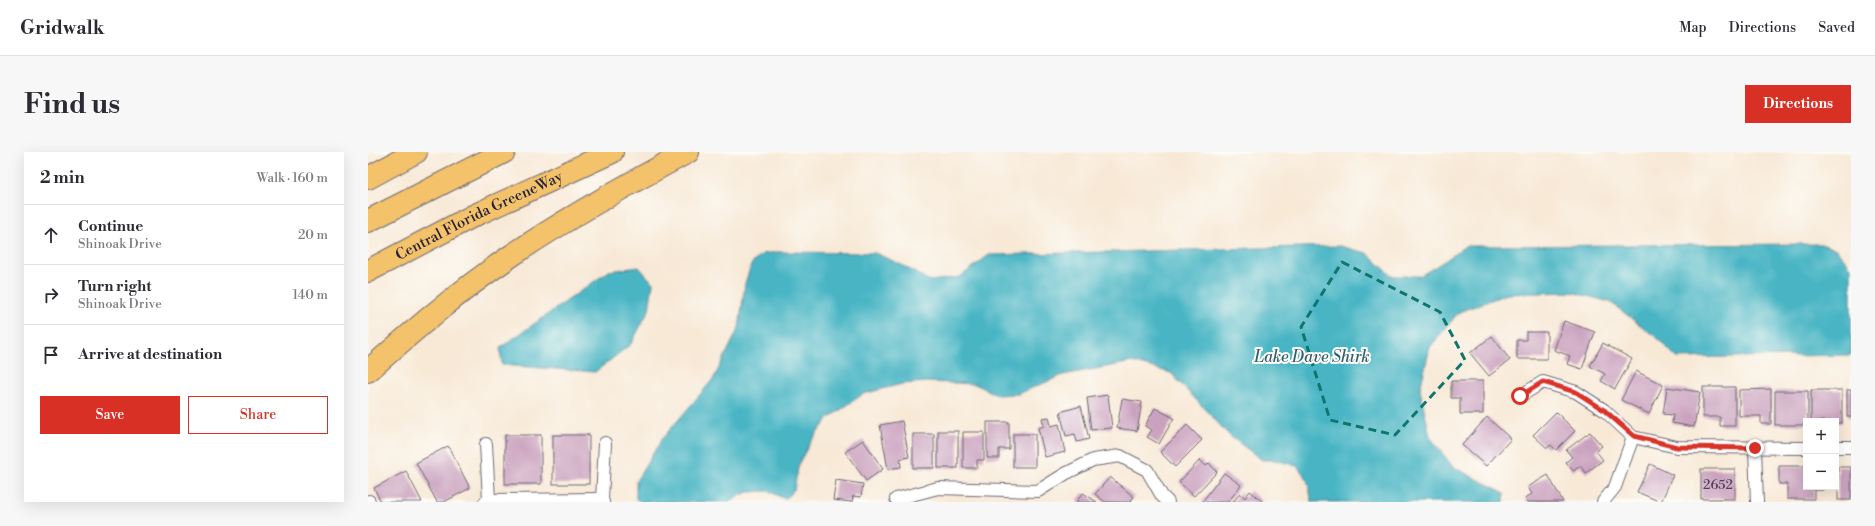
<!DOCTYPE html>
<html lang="en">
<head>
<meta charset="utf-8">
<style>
	body { margin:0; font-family:"Libre Bodoni",serif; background:#f7f7f7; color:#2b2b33 }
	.controls { position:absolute; right:12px; bottom:12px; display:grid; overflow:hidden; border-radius:0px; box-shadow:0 4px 16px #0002 }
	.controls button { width:36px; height:36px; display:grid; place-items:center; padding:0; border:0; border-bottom:1px solid #e1e1e2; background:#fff; color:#2b2b33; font:20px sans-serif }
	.stop { position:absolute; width:12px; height:12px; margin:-9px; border:3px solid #d93025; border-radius:50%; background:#fff }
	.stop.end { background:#d93025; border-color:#fff; box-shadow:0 1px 4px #0008 }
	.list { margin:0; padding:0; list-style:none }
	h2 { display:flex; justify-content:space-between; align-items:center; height:52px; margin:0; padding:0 16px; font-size:17px }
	h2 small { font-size:13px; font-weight:400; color:#7c7c81 }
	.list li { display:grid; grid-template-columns:26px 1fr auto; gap:12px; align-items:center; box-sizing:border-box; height:60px; padding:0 16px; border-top:1px solid #e1e1e2 }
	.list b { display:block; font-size:15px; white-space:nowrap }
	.list p { margin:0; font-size:13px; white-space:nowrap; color:#7c7c81 }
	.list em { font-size:13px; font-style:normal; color:#7c7c81 }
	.actions { display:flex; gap:8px; padding:12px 16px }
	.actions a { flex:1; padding:9px 0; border:1px solid #d93025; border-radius:0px; text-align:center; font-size:14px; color:#d93025 }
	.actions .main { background:#d93025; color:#fff }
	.icon { flex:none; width:22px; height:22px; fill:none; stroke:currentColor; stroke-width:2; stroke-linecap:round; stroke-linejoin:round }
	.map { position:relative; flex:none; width:1483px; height:350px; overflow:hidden; border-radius:0px }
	header { display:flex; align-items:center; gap:24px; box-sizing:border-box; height:56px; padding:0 20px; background:#fff; border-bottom:1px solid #e1e1e2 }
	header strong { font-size:19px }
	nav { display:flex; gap:22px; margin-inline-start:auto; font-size:14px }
	.intro { display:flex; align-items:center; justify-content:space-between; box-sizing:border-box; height:96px; padding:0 24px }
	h1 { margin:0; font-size:28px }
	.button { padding:10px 18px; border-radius:0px; background:#d93025; color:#fff; font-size:14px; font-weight:700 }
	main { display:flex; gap:24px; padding:0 24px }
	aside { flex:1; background:#fff; border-radius:0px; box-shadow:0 4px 16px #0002 }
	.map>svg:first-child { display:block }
</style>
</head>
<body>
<header>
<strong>Gridwalk</strong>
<nav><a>Map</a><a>Directions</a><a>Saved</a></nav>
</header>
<div class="intro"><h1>Find us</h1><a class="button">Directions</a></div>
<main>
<aside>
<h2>2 min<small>Walk · 160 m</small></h2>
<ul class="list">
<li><svg class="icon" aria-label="ahead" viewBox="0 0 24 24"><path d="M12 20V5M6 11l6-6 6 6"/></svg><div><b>Continue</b><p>Shinoak Drive</p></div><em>20 m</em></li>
<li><svg class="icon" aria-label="right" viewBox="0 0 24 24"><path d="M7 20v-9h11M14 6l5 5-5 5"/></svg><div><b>Turn right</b><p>Shinoak Drive</p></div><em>140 m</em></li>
<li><svg class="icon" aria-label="arrive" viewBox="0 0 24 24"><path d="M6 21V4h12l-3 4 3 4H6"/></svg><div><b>Arrive at destination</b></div></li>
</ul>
<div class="actions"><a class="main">Save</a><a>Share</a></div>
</aside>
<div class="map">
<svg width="1483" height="350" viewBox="0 0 1483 350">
	<rect width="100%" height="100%" fill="#fdfcf7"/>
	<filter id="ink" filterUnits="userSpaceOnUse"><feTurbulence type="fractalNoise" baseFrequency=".025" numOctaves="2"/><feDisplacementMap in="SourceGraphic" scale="8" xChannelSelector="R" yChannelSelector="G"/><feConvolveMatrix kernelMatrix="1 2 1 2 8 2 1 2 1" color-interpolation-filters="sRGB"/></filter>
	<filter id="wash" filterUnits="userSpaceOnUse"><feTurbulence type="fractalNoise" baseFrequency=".012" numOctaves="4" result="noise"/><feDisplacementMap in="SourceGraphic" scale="16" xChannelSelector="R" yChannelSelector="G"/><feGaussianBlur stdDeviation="0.9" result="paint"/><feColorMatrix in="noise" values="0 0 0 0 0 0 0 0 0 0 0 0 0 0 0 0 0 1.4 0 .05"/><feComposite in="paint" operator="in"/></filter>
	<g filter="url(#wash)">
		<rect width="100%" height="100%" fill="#f8e9d7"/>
		<g fill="#48b5c4" stroke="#356c80">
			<path d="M1453 92 1468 97 1483 115V203L1309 206 1288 185 1242 150 1203 140 1139 142 1091 160 1062 195 1052 237 1062 285 1085 315 1137 341 1136 350H944L939 327 929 314 907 308H894L862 284 803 221 764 210 695 223 650 242 629 243 607 232 558 230 534 232 495 242 461 266 443 289 431 311 426 338 417 347 400 339 380 340 359 350H274L268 347V329L294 287 346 226 371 176 377 131 384 111 394 102 409 100 507 101 532 112 562 129 592 125 621 103 972 94 999 101 1024 124H1052L1078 108 1097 94Z"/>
			<path d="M271 115 285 131 281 158 263 192 227 220 134 213 132 196 241 119Z"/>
		</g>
		<g id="blocks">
			<g fill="#caa2bf">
				<path d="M1196 169 1227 180 1214 217 1199 212 1202 204 1186 198Z"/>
				<path d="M1158 180H1179V207H1149V188H1158Z"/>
				<path d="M1124 184 1142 208 1121 224 1102 201Z"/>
				<path d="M1235 191 1264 207 1247 237 1233 229 1237 222 1222 214Z"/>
				<path d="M1268 219 1295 233 1281 262 1253 248Z"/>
				<path d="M1083 229H1115V262H1092V246H1083Z"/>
				<path d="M1299 235 1332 240 1326 275 1304 271 1305 263 1295 262Z"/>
				<path d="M1335 235H1367V274H1352V265H1335Z"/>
				<path d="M1403 237V272H1393V264H1371V238Z"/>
				<path d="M1443 238H1474V271H1468V269H1443Z"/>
				<rect x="1479" y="238" width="4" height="27"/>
				<path d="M1407 239H1440V269H1438V273H1407Z"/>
				<path d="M740 243 744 276 723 278 719 246Z"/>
				<path d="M754 247 774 250 769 279 749 276Z"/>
				<path d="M713 254 721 287 709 290 707 282 698 284 692 260Z"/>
				<path d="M787 256 806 266 791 292 779 285 784 278 777 274Z"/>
				<path d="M1188 260 1207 279 1188 298 1183 293 1179 296 1165 283Z"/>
				<path d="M681 265 683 274 691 272 697 300 677 305 670 276 676 274 674 266Z"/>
				<path d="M1119 265 1143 287 1118 314 1094 293Z"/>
				<path d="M534 269 541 305 532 307 533 315 520 317 512 273Z"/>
				<path d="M619 270H641V297H631V306H619Z"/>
				<path d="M819 273 834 288 807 315 792 300Z"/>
				<rect x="570" y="279" width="20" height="37"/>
				<path d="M595 280H616V308H609V316H595Z"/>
				<path d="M1222 280 1234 294 1228 299 1235 308 1218 321 1212 314 1205 319 1198 310 1204 305 1198 298Z"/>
				<rect x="545" y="282" width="21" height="34"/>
				<rect x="645" y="282" width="22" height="33"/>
				<rect x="137" y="283" width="36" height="49"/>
				<rect x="185" y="283" width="36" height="49"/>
				<path d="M495 288 515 317 498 329 477 300Z"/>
				<path d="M80 294 102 336 76 350H69L48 311Z"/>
				<path d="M832 308 838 314 841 311 849 320 826 344 811 330Z"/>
				<path d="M1282 312 1305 323 1293 350 1269 340Z"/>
				<path d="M1411 314H1438V335H1455V338H1446V347H1419V332H1411Z"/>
				<rect x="1470" y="315" width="13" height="33"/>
				<rect x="1333" y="317" width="34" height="30"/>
				<path d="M38 319 54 350H13L6 336Z"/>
				<path d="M856 321 873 333 860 350H834Z"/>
				<path d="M1180 323 1195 350H1160L1157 346 1164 342 1160 335Z"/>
				<path d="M742 325 766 345 761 350H737L727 342Z"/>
				<path d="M468 328 495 332 493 345 485 344 484 350 465 348Z"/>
				<path d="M882 339 894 349 893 350H865L872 341 877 346Z"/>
				<path d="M715 341 729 350H708Z"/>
			</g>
		</g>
	</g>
	<g filter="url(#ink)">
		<use href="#blocks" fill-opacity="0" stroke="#6d6872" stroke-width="1"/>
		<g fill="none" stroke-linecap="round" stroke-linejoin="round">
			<defs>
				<g id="minor">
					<path d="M1152 244 1175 230 1208 240 1236 258 1265 285 1309 295 1438 296"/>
					<path d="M118 292 121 348"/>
					<path d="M1468 295H1483"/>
					<path d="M1387 296 1389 350"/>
					<path d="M234 347 237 291"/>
					<path d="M528 347 570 336 670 339 697 322 725 308 752 304 779 318 794 344 800 350"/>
					<path d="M1 349V350"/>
					<path d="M117 350 121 348 234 347 235 350"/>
					<path d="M1235 350 1247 335 1265 285"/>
				</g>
				<g id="motorway">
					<path d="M0 26 48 0"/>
					<path d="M0 69 136 0"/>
					<path id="s1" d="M0 119 105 64 244 0"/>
					<path d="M0 219C45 179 90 140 140 106 197 67 258 33 320 0"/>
				</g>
			</defs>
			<use href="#minor" stroke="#6d6872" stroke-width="14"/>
			<use href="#motorway" stroke="#6d6872" stroke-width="24"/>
			<use href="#minor" stroke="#fff" stroke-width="12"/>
			<use href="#motorway" stroke="#f3c26a" stroke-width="22"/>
		</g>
	</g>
	<g fill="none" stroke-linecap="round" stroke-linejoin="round" filter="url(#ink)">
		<path stroke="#d93025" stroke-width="5" d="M1152 244 1175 230 1208 240 1236 258 1266 284 1309 295 1387 296"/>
	</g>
	<path fill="none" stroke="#0f766e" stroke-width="3" stroke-dasharray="8 5" stroke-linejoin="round" d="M974 110 1072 160 1097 208 1027 283 962 268 933 175Z"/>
	<g text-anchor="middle" stroke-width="4" stroke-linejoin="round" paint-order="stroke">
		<g font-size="13" fill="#4c425c">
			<text x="1350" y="337">2652</text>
		</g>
		<g font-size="15" fill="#22223b" stroke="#fdfcf7">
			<text dy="5" stroke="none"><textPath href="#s1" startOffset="124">Central Florida GreeneWay</textPath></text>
		</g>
		<g font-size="16" font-style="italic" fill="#315d72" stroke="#fdfcf7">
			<text x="944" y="210">Lake Dave Shirk</text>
		</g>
	</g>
</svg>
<div class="controls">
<button>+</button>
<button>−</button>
</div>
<div class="stop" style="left:1152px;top:244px"></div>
<div class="stop end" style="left:1387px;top:296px"></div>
</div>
</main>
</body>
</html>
